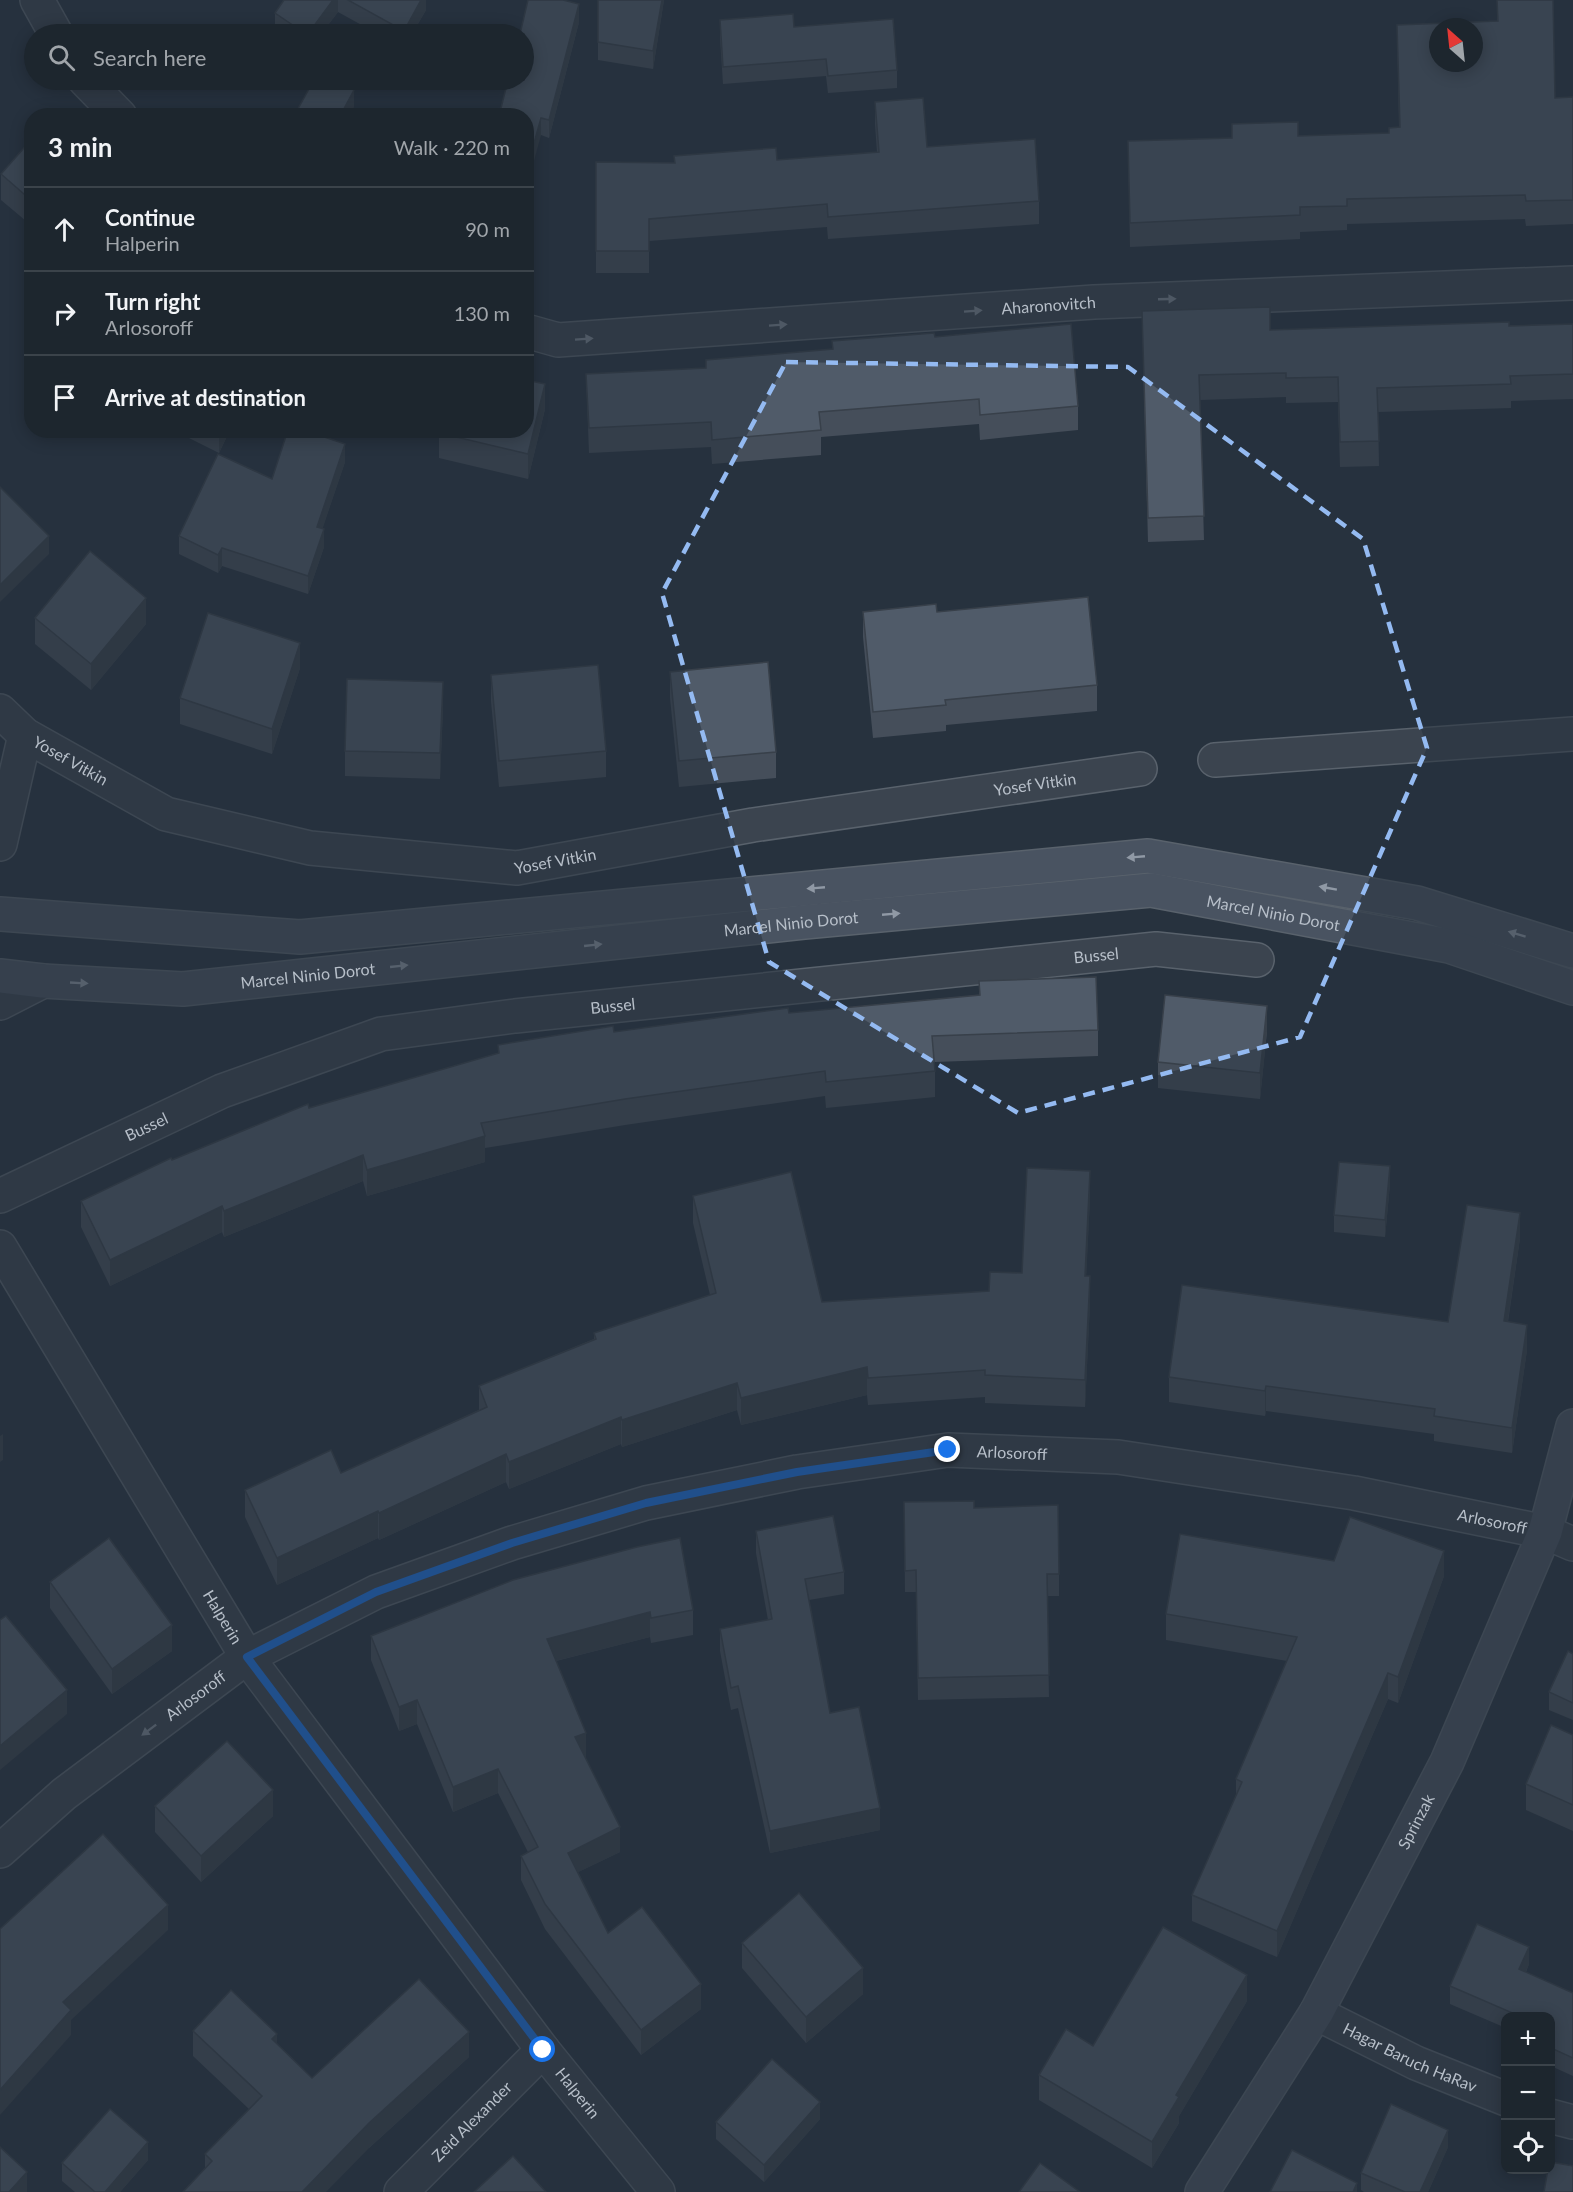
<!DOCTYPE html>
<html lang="en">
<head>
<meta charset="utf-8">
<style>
	body { margin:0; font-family:Lato,sans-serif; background:#252e36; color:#f1f3f6 }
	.controls { position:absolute; right:18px; bottom:18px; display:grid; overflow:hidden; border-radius:12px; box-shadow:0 3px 15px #0003 }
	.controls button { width:54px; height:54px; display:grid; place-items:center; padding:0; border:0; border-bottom:2px solid #3b434a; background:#1d262e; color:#f1f3f6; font:30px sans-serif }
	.compass { position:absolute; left:1429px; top:18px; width:54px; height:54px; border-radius:50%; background:#1d262e; box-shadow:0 3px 15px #0003; rotate:333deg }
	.stop { position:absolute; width:18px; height:18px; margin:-14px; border:4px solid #1a73e8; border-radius:50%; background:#fff }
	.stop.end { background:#1a73e8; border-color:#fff; box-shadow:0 2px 6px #0008 }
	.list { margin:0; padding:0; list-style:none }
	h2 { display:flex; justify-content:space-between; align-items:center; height:78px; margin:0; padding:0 24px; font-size:26px }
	h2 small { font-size:20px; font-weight:400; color:#a0a5aa }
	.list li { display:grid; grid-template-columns:39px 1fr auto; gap:18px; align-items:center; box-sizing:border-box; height:84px; padding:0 24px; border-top:2px solid #3b434a }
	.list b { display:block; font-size:22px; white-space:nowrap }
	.list p { margin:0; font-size:20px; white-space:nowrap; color:#a0a5aa }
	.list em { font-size:20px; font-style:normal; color:#a0a5aa }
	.icon { flex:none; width:33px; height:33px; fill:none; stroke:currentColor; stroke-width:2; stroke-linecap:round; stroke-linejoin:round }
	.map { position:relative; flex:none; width:1573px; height:2192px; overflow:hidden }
	.search { position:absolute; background:#1d262e; box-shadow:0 3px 15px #0003; left:24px; top:24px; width:510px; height:66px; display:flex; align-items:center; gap:15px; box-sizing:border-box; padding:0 21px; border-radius:33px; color:#a0a5aa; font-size:22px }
	.panel { position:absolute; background:#1d262e; box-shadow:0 3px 15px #0003; left:24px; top:108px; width:510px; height:330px; border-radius:24px }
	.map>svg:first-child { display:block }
</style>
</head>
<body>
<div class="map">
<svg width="1573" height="2192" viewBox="0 0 1573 2192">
	<rect width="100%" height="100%" fill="#27323e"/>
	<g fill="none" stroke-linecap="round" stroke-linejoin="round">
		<defs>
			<g id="street">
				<path d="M37 0 56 34"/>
				<path d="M85 80 120 116"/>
				<path id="s1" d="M526 331 558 340 1094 302 1573 283"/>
				<path id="s2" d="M0 711 25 735 166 814 310 848 517 868 753 825 1140 769"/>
				<path d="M1215 760 1573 734"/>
				<path d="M0 844 25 735"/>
				<path d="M0 1003 43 981"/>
				<path id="s3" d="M0 1196 222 1091 381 1034 515 1016 1156 949 1257 960"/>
				<path id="s4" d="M0 1247 247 1657 543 2050 658 2192"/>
				<path id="s5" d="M0 1851 64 1794 247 1657 376 1592 512 1543 646 1503 797 1472 948 1450 1118 1457 1354 1493 1545 1532 1573 1544"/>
				<path id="s6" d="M1316 2013 1416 2063 1506 2099"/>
				<path d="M1550 2116 1573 2122"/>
				<path id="s7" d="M401 2192 543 2050"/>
			</g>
			<g id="secondary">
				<path d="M0 914 300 937 1148 856 1417 903 1573 951"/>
				<path id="s8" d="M0 976 43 981 183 989 804 922 1151 890 1449 946 1573 988"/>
				<path id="s9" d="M1202 2192 1316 2013 1447 1762 1545 1532 1573 1426"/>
			</g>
		</defs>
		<use href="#street" stroke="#59626c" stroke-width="36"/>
		<use href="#secondary" stroke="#59626c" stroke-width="36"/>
		<use href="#street" stroke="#3b444f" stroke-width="33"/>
		<use href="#secondary" stroke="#495361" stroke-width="33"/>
	</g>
	<g fill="#454e5a">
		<path d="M284 0H426V10L412 34H378L338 12 321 34H282L275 30V13Z"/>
		<path d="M598 0H664L653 69 598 60Z"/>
		<path d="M1497 0H1553L1555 98 1573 97V224L1526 226 1525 219 1347 224V230L1300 232V239L1130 247 1128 141 1389 133 1399 127 1397 25 1497 21Z"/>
		<path d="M720 20 794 27 897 70V88L828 93 826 76 723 84 720 38Z"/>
		<path d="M579 22 549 138 541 135 526 116Z"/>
		<path d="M875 102 927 147 1039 201V224L828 239 827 227 649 241V273H596V162L674 163V156L777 160 877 152 875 124Z"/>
		<path d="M32 139V226L1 200V174Z"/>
		<path d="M1142 311 1270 330 1573 324V399L1511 401V408L1378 412 1379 466 1340 467 1338 402 1286 403V397L1200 400 1204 540 1148 542Z"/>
		<path d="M935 337 1078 406V430L980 440 979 424 821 437V455L712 464 711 447 589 453 586 374 706 368V360L832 349V341Z"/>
		<path d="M545 409 528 479 439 458V435L426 430H526Z"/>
		<path d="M181 430H230L219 453 181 434Z"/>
		<path d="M345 462 322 529 324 547 308 594 222 566 218 573 179 554V536L272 479Z"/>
		<path d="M863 612H937L1097 685V711L946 725V731L873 738 863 637Z"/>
		<path d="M35 618 146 624 91 690 35 644Z"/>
		<path d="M300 668 272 754 180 724V698Z"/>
		<path d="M670 672 776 752V778L679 787 670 698Z"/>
		<path d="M491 675 606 751V777L499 787 491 701Z"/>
		<path d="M443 708 440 779 345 776V751Z"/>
		<path d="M979 981 1098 1030V1056L935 1062V1097L826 1108 825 1096 625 1125 485 1148V1162L367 1196 363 1181 224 1237 222 1232 110 1286 81 1227V1201L172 1160 309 1108 498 1053V1045L789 1013 979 995Z"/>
		<path d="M1267 1031 1260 1099 1158 1088V1062Z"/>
		<path d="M1390 1184 1385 1237 1334 1232V1215Z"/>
		<path d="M693 1196 822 1302 989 1291 1022 1273 1090 1198 1086 1276 1090 1303 1085 1407 985 1403V1397L868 1405 867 1395 741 1425 737 1410 622 1447 621 1444 509 1489 506 1482 379 1540 378 1538 277 1585 245 1517V1490L341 1473 479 1410V1386L594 1339V1333L710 1295 693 1223Z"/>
		<path d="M1520 1238 1508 1322 1527 1350 1512 1453 1434 1441V1434L1266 1411 1265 1416 1169 1402V1377L1448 1322Z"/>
		<path d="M904 1502 974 1508 1059 1574V1596H1047L1049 1697 918 1700 916 1592H905Z"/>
		<path d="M756 1531 844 1572V1594L809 1600 830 1713 880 1830 770 1853 738 1708 731 1710 720 1651V1629L768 1620 756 1553Z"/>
		<path d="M1334 1561 1444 1576 1398 1703 1388 1699 1277 1957 1192 1921V1895L1236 1795V1779L1287 1661 1166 1640V1614Z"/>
		<path d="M50 1582 172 1651 112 1694 50 1608Z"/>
		<path d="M693 1610V1635L651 1643 650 1637 556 1661 586 1757H585L620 1852 578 1872 608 1933 701 2009 641 2055 545 1929 521 1880V1856L528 1852 498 1793 453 1812 417 1724 399 1731 371 1660V1636Z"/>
		<path d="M1573 1654V1720L1549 1710V1692Z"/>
		<path d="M1573 1735V1831L1526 1810V1784Z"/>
		<path d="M155 1806 273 1816 201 1882 155 1832Z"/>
		<path d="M742 1943 863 1994 806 2043 742 1968Z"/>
		<path d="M1529 1964 1526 1972 1573 1993V2076L1551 2066V2016H1506V2028L1450 2004V1986Z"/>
		<path d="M1247 2001 1179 2116V2123L1152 2168 1039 2100V2075L1093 2046Z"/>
		<path d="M193 2031 277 2045 312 2078 469 2057 369 2148 205 2168V2154L249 2109 193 2056Z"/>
		<path d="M820 2119 764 2182 716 2139V2122Z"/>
		<path d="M1448 2147 1428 2192H1364L1361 2190V2173Z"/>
		<path d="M148 2160 120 2192H75L62 2181V2163Z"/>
	</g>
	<g fill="#38404a">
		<path d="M333 0H338V12L321 34H308Z"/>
		<path d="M421 0H426V10L412 34H404V31Z"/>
		<path d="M662 0H664L653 69V51Z"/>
		<path d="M579 4V22L549 138V120Z"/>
		<path d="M354 90V107L350 116H340Z"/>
		<path d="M541 118V135L526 190V172Z"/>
		<path d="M545 384V409L528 479V454Z"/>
		<path d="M219 430H230L219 453Z"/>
		<path d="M345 444V462L317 545V527Z"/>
		<path d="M324 529V547L308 594V576Z"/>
		<path d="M49 536V554L0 602V585Z"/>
		<path d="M222 548V566L218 573V555Z"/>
		<path d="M146 598V624L91 690V664Z"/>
		<path d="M300 643V668L272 754V729Z"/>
		<path d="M443 682V708L440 779V753Z"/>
		<path d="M1267 1006V1031L1260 1099V1073Z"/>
		<path d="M485 1136V1162L367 1196V1170Z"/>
		<path d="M363 1155V1181L224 1237V1211Z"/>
		<path d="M1390 1166V1184L1385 1237V1220Z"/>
		<path d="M1090 1171V1198L1085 1303V1276Z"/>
		<path d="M222 1206V1232L110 1286V1260Z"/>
		<path d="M1520 1213V1238L1504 1346V1321Z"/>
		<path d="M1090 1276V1303L1085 1407V1380Z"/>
		<path d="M1527 1325V1350L1512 1453V1428Z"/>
		<path d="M867 1367V1395L741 1425V1398Z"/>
		<path d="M737 1383V1410L622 1447V1420Z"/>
		<path d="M1266 1386V1411L1265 1416V1391Z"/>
		<path d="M621 1417V1444L509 1489V1462Z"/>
		<path d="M3 1434V1460L0 1462V1436Z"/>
		<path d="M506 1454V1482L379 1540V1513Z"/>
		<path d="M378 1511V1538L277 1585V1558Z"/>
		<path d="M1444 1551V1576L1398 1703V1677Z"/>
		<path d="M650 1612V1637L547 1663V1639Z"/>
		<path d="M172 1625V1651L112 1694V1669Z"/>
		<path d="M1388 1673V1699L1277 1957V1931Z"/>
		<path d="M67 1690V1714L0 1770V1746Z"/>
		<path d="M417 1700V1724L399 1731V1707Z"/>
		<path d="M586 1733V1757L575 1762V1737Z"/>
		<path d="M498 1769V1793L453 1812V1787Z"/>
		<path d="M273 1790V1816L201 1882V1856Z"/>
		<path d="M880 1808V1830L770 1853V1831Z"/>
		<path d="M620 1827V1852L568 1877V1853Z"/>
		<path d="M168 1905V1930L71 2020V2035L0 2115V2090L63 2002Z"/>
		<path d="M1529 1947V1964L1519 1987V1969Z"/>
		<path d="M863 1968V1994L806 2043V2017Z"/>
		<path d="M1247 1975V2001L1179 2116V2123L1152 2168V2142L1176 2095Z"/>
		<path d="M701 1984V2009L641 2055V2030Z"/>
		<path d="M469 2032V2057L369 2148 326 2192H302L369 2123Z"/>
		<path d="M277 2034V2058L272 2039Z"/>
		<path d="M820 2102V2119L764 2182V2165Z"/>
		<path d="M1448 2130V2147L1428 2192H1420Z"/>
		<path d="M148 2142V2160L120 2192H105Z"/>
		<path d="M27 2172V2192H9Z"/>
		<path d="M1357 2183V2192H1353Z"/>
	</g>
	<g fill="#505b69" stroke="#38404a" stroke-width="1.5" fill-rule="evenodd">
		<path d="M284 0H333L308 34H306L275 13Z"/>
		<path d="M348 0H421L404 31Z"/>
		<path d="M528 0H563L579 4 549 120 541 118 526 172V116H499L508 80H524V34H520Z"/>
		<path d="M598 0H662L653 51 598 42Z"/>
		<path d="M1497 0H1553L1555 98 1573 97V200L1526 201 1525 195 1347 199V206L1300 207V215L1130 223 1128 141 1232 138V124L1298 122V136L1389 133V128L1400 127 1397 25 1498 21ZM1438 27H1474V63H1438Z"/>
		<path d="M793 14 794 27 893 19 897 70 828 76 826 59 723 67 720 20Z"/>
		<path d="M314 80H336L354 90 340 116H294Z"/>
		<path d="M923 98 927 147 1035 139 1039 201 828 217 827 204 649 219V251H596V162L675 163 674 156 776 148 777 160 879 152 875 102Z"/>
		<path d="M32 139V201L1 174Z"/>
		<path d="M1270 307V330L1509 322V326L1573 324V374L1510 376 1511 384 1377 388 1379 441 1340 442 1338 377 1286 378V373L1199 375 1204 516 1148 518 1142 311Z"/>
		<path d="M1071 324 1078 406 980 415 979 399 819 412 821 430 712 440 711 422 589 428 586 374 706 368V360L833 349 832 341 934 333 935 337Z"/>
		<path d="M526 380 545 384 528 454 439 433V430H526Z"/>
		<path d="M288 430H304L345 444 317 527 324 529 308 576 222 548 218 555 179 536 218 454 272 479Z"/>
		<path d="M0 487 49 536 0 585Z"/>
		<path d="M90 551 146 598 91 664 35 618Z"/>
		<path d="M1088 597 1097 685 945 700 946 705 873 712 863 612 936 604 937 612Z"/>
		<path d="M208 613 300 643 272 729 180 698Z"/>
		<path d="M768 662 776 752 679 761 670 672Z"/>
		<path d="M598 665 606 751 499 761 491 675Z"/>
		<path d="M347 679 443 682 440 753 345 751Z"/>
		<path d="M1096 977 1098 1030 932 1036 935 1071 826 1082 825 1071 625 1099 481 1123 485 1136 367 1170 363 1155 224 1211 222 1206 110 1260 81 1201 171 1158 172 1160 308 1104 309 1108 499 1053 498 1045 613 1026 614 1032 788 1008 789 1013 980 995 979 981Z"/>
		<path d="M1165 995 1267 1006 1260 1073 1158 1062Z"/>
		<path d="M1339 1162 1390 1166 1385 1220 1334 1215Z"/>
		<path d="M1027 1168 1090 1171 1085 1276H1090L1085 1380 985 1375V1370L868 1378 867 1367 741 1398 737 1383 622 1420 621 1417 509 1462 506 1454 379 1513 378 1511 277 1558 245 1490 331 1450 341 1473 487 1407 479 1386 596 1339 594 1333 716 1293 693 1196 791 1172 822 1302 989 1291 990 1272 1022 1273Z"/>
		<path d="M1467 1205 1520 1213 1504 1321 1527 1325 1512 1428 1434 1416 1435 1409 1266 1386 1265 1391 1169 1377 1182 1285 1448 1322Z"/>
		<path d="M974 1501V1508L1058 1505 1059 1574H1047L1049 1675 918 1678 916 1570 905 1571 904 1502Z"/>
		<path d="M833 1516 844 1572 805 1579 830 1713 859 1707 880 1808 770 1831 738 1686 731 1688 720 1629 772 1619 756 1531Z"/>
		<path d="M1350 1517 1444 1551 1398 1677 1388 1673 1277 1931 1192 1895 1242 1782 1236 1779 1297 1637 1166 1614 1180 1534 1334 1561Z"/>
		<path d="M109 1538 172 1625 112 1669 50 1582Z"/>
		<path d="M680 1538 693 1610 651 1618 650 1612 547 1639 586 1733 575 1737 620 1827 568 1853 608 1933 642 1907 701 1984 641 2030 545 1904 521 1856 538 1847 498 1769 453 1787 417 1700 399 1707 371 1636 513 1580 637 1547Z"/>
		<path d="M6 1616 67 1690 0 1746V1620Z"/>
		<path d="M1568 1651 1573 1654V1703L1549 1692Z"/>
		<path d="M1551 1725 1573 1735V1805L1526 1784Z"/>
		<path d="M227 1741 273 1790 201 1856 155 1806Z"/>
		<path d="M103 1834 168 1905 63 2002 71 2010 0 2090V1929Z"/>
		<path d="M799 1893 863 1968 806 2017 742 1943Z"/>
		<path d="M1477 1924 1529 1947 1519 1969 1573 1993V2058L1551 2048V2016H1514L1515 2014 1450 1986Z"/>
		<path d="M1163 1927 1247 1975 1176 2095 1179 2097 1152 2142 1039 2075 1066 2029 1093 2046Z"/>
		<path d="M419 1979 469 2032 369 2123 302 2192H183L212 2161 205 2154 262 2096 193 2031 231 1990 277 2034 272 2039 312 2078Z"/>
		<path d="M772 2059 820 2102 764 2165 716 2122Z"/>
		<path d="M1391 2104 1448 2130 1420 2192H1405L1361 2173Z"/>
		<path d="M110 2109 148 2142 105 2192H95L62 2163Z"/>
		<path d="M0 2147 27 2172 9 2192H0Z"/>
		<path d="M1292 2150 1357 2183 1353 2192H1270Z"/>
		<path d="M513 2156 546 2192H474Z"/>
		<path d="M1551 2162 1573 2166V2192H1544L1548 2169H1551Z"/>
		<path d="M1040 2163 1080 2192H1019Z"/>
	</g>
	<defs><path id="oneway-solid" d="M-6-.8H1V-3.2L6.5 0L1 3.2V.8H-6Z" transform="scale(1.5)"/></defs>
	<g fill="#7f8892">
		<use href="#oneway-solid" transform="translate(1167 299) rotate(-2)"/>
		<use href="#oneway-solid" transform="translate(973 311) rotate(-4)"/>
		<use href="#oneway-solid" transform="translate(778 325) rotate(-4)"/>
		<use href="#oneway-solid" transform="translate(584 339) rotate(-4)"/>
		<use href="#oneway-solid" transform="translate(149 1730) rotate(143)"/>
	</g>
	<g fill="#9099a5">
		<use href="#oneway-solid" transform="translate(1136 857) rotate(175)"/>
		<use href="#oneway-solid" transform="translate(816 888) rotate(175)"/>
		<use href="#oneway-solid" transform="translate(1328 888) rotate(-170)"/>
		<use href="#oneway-solid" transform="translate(891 914) rotate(-5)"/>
		<use href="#oneway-solid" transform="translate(1517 934) rotate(-163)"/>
		<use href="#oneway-solid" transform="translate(593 945) rotate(-6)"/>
		<use href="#oneway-solid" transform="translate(399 966) rotate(-6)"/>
		<use href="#oneway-solid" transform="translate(79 983) rotate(3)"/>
	</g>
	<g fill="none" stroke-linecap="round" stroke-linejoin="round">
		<path stroke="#1a73e8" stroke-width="8" d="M543 2050 247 1657 376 1592 512 1543 646 1503 797 1472 948 1450"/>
	</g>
	<path d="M0 0H1573V2192H0ZM786 362 1128 367 1363 539 1427 748 1300 1037 1018 1113 769 962 662 593Z" fill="#27323e" fill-opacity=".55" fill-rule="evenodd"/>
	<path fill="none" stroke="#94baf1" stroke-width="4.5" stroke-dasharray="12 8" stroke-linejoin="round" d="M786 362 1128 367 1363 539 1427 748 1300 1037 1018 1113 769 962 662 593Z"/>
	<g text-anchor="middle" stroke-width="5" stroke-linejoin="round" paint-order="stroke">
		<g font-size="16" fill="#b7bfc9" stroke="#202834">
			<text dy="6" stroke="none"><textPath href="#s1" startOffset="525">Aharonovitch</textPath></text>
			<text dy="6" stroke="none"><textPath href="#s2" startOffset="87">Yosef Vitkin</textPath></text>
			<text dy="6" stroke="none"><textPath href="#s2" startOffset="1077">Yosef Vitkin</textPath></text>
			<text dy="6" stroke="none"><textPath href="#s2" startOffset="591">Yosef Vitkin</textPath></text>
			<text dy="6" stroke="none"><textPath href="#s8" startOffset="1281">Marcel Ninio Dorot</textPath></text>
			<text dy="6" stroke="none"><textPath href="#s8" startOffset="795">Marcel Ninio Dorot</textPath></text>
			<text dy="6" stroke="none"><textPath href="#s3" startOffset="1134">Bussel</textPath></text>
			<text dy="6" stroke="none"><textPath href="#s8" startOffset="309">Marcel Ninio Dorot</textPath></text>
			<text dy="6" stroke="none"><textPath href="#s3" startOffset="648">Bussel</textPath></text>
			<text dy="6" stroke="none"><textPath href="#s3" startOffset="162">Bussel</textPath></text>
			<text dy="6" stroke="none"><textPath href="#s5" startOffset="1114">Arlosoroff</textPath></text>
			<text dy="6" stroke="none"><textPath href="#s5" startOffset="1600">Arlosoroff</textPath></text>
			<text dy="6" stroke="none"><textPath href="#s4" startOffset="432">Halperin</textPath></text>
			<text dy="6" stroke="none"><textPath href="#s5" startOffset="250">Arlosoroff</textPath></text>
			<text dy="6" stroke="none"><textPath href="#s9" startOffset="428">Sprinzak</textPath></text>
			<text dy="6" stroke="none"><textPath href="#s6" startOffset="104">Hagar Baruch HaRav</textPath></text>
			<text dy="6" stroke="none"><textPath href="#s4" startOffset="1026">Halperin</textPath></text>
			<text dy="6" stroke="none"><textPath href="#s7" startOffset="100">Zeid Alexander</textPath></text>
		</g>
	</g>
</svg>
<div class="controls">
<button>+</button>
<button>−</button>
<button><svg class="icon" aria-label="locate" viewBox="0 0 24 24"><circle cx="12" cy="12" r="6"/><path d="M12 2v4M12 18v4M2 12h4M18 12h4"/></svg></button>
</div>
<svg class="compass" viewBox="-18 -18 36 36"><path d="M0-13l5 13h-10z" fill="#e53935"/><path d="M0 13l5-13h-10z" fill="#a0a5aa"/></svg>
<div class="stop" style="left:543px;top:2050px"></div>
<div class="stop end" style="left:948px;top:1450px"></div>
<div class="search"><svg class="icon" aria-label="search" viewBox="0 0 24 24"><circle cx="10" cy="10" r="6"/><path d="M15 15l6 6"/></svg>Search here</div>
<section class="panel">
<h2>3 min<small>Walk · 220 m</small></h2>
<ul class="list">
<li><svg class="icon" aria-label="ahead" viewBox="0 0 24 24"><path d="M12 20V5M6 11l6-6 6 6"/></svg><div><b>Continue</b><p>Halperin</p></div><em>90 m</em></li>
<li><svg class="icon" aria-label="right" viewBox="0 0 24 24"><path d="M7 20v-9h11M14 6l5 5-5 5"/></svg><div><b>Turn right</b><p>Arlosoroff</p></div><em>130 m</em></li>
<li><svg class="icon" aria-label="arrive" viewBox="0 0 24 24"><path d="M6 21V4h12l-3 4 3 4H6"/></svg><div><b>Arrive at destination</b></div></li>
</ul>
</section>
</div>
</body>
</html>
